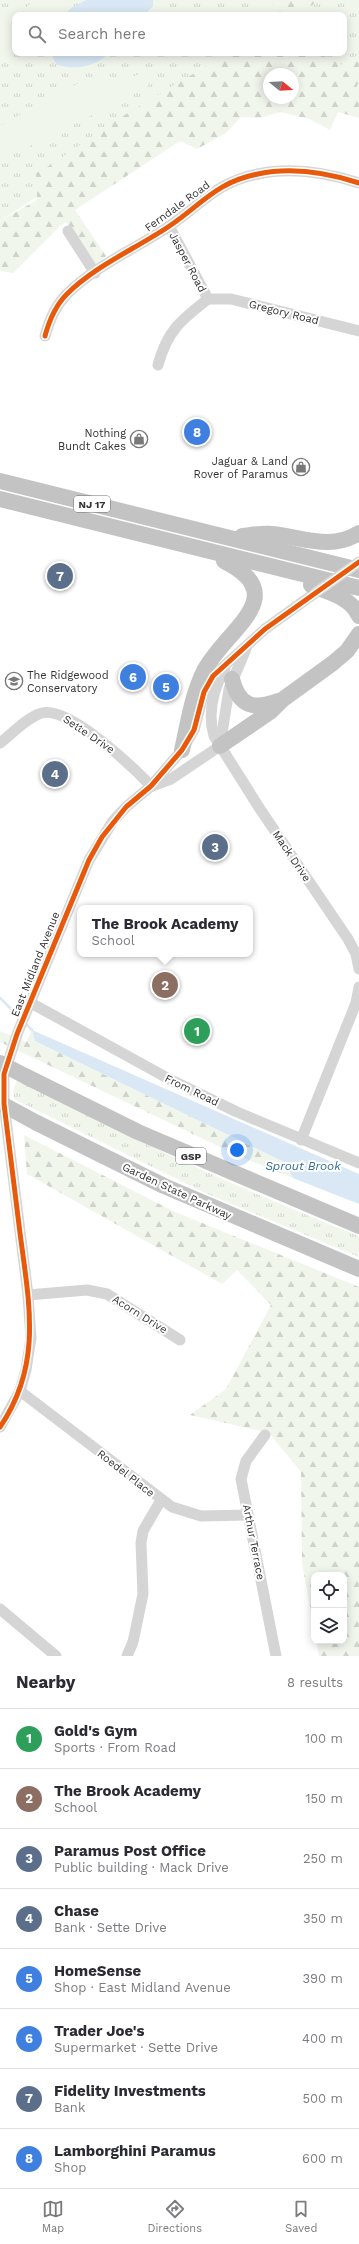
<!DOCTYPE html>
<html lang="en">
<head>
<meta charset="utf-8">
<style>
	body { margin:0; font-family:"Work Sans",sans-serif; background:#f7f7f7; color:#2b2b33 }
	.controls { position:absolute; right:12px; bottom:12px; display:grid; overflow:hidden; border-radius:8px; box-shadow:0 2px 10px #0003 }
	.controls button { width:36px; height:36px; display:grid; place-items:center; padding:0; border:0; border-bottom:1px solid #e1e1e2; background:#fff; color:#2b2b33; font:20px sans-serif }
	.compass { position:absolute; left:263px; top:68px; width:36px; height:36px; border-radius:50%; background:#fff; box-shadow:0 2px 10px #0003; rotate:108deg }
	.you { position:absolute; left:237px; top:1150px; width:14px; height:14px; margin:-10px; border:3px solid #fff; border-radius:50%; background:#1a73e8; box-shadow:0 0 0 6px #1a73e833 }
	.badge { display:grid; place-items:center; width:26px; height:26px; border-radius:50%; background:#797979; color:#fff; font-size:13px; font-weight:700 }
	.pin { position:absolute; translate:-50% -50%; border:2px solid #fff; box-shadow:0 1px 4px #0006 }
	.popup { position:absolute; left:77px; top:905px; width:176px; height:52px; box-sizing:border-box; display:grid; place-content:center; border-radius:8px; background:#fff; filter:drop-shadow(0 1px 3px #0005); font-size:13px; white-space:nowrap; color:#7c7c81 }
	.popup b { font-size:15px; color:#2b2b33 }
	.popup::after { content:''; position:absolute; left:50%; top:100%; margin-left:-8px; border:8px solid transparent; border-top-color:#fff }
	.list { margin:0; padding:0; list-style:none }
	h2 { display:flex; justify-content:space-between; align-items:center; height:52px; margin:0; padding:0 16px; font-size:17px }
	h2 small { font-size:13px; font-weight:400; color:#7c7c81 }
	.list li { display:grid; grid-template-columns:26px 1fr auto; gap:12px; align-items:center; box-sizing:border-box; height:60px; padding:0 16px; border-top:1px solid #e1e1e2 }
	.list b { display:block; font-size:15px; white-space:nowrap }
	.list p { margin:0; font-size:13px; white-space:nowrap; color:#7c7c81 }
	.list em { font-size:13px; font-style:normal; color:#7c7c81 }
	.icon { flex:none; width:22px; height:22px; fill:none; stroke:currentColor; stroke-width:2; stroke-linecap:round; stroke-linejoin:round }
	.map { position:relative; flex:none; width:359px; height:1656px; overflow:hidden }
	.search { position:absolute; background:#fff; box-shadow:0 2px 10px #0003; left:12px; right:12px; top:12px; height:44px; display:flex; align-items:center; gap:10px; box-sizing:border-box; padding:0 14px; border-radius:8px; color:#7c7c81; font-size:15px }
	.sheet { height:532px; background:#fff }
	nav { display:flex; justify-content:space-around; align-items:center; box-sizing:border-box; height:56px; border-top:1px solid #e1e1e2; background:#fff; font-size:11px; color:#7c7c81 }
	nav a { display:grid; justify-items:center; gap:2px }
	nav .on { color:#797979 }
	.map>svg:first-child { display:block }
</style>
</head>
<body>
<div class="map">
<svg width="359" height="1656" viewBox="0 0 359 1656">
	<defs>
		<pattern id="grass-tufts" width="24" height="20" patternUnits="userSpaceOnUse"><rect width="24" height="20" fill="#f1f6ed"/><path d="M3 7l-1-3M5 7V3M7 7l1-3M15 17l-1-3M17 17v-4M19 17l1-3" fill="none" stroke="#cfd3cc"/></pattern>
		<pattern id="forest-firs" width="22" height="20" patternUnits="userSpaceOnUse"><rect width="22" height="20" fill="#f1f6ed"/><path d="M5 1l3.5 6h-7zM16 11l3.5 6h-7z" fill="#cfd3cc"/></pattern>
	</defs>
	<rect width="100%" height="100%" fill="#fff"/>
	<g fill="url(#grass-tufts)">
		<path d="M0 0H359V114L264 53H344V15H15V53H256L0 221Z"/>
		<path d="M17 1080C128 1138 242 1190 359 1236V1257L203 1192 14 1099 13 1091Z"/>
	</g>
	<g fill="url(#forest-firs)" fill-rule="evenodd">
		<path d="M283 0H315L313 5 283 15H266Z"/>
		<path d="M223 53H318L342 65 359 54V81L356 88 359 90V118L338 112 330 130 309 119 280 112 261 118 241 117 226 133 197 149 180 141 75 210 106 256 95 265 66 222 60 226 13 273 0 271V221L37 200 36 173 52 164 118 119 213 62ZM269 74H293V98H269Z"/>
		<path d="M32 1030 35 1041 284 1162 293 1178 241 1157 0 1042V1031L26 1042Z"/>
		<path d="M24 1135 173 1211 359 1287V1656H319L316 1641H344V1575H314V1630L302 1564 301 1472 269 1433 190 1415 226 1389 271 1305 237 1270 222 1284 27 1174Z"/>
	</g>
	<g fill="#f1f6ed">
		<path d="M34 0H71L56 8 52 15H18Z"/>
		<path d="M255 0H269L273 6 260 14 253 1Z"/>
		<path d="M15 16V51L0 57V23Z"/>
		<path d="M142 73 148 74 152 79 146 88 0 161V126L90 77 103 75 124 80Z"/>
	</g>
	<g fill="#d9e8f4">
		<path d="M86 0H153V6L144 15H64L71 8Z"/>
		<path d="M51 53H109C96 67 73 71 56 64Z"/>
		<path d="M32 1030 359 1174V1204L293 1178 284 1162 35 1041Z"/>
	</g>
	<g fill="none" stroke-linecap="round" stroke-linejoin="round">
		<g stroke="#d9e8f4" stroke-width="2.5">
			<path d="M0 998 21 1019"/>
			<path d="M26 1024 32 1030"/>
		</g>
		<g stroke="#d5d5d5" stroke-width="11">
			<path d="M169 226 208 299"/>
			<path d="M68 231 95 273"/>
			<path d="M208 299H231L359 331"/>
			<path d="M45 336C49 321 56 305 67 294 95 266 135 249 168 227 201 205 216 182 258 174 291 167 328 173 359 183"/>
			<path d="M158 365C167 331 181 320 208 299"/>
			<path d="M225 668C214 688 207 713 214 736L260 809 348 939 356 954 359 969"/>
			<path d="M0 743C12 734 27 717 42 713 69 706 133 767 151 786"/>
			<path d="M152 786 171 779 220 746 229 689 246 649"/>
			<path d="M31 1003 171 1080 237 1112 359 1163"/>
			<path d="M301 1140 356 1003 359 987"/>
			<path d="M28 1295 87 1290 107 1294 180 1340"/>
			<path d="M20 1391 172 1507 201 1516 248 1515"/>
			<path d="M0 1427 20 1391 26 1370 31 1338 28 1295 4 1104V1074L18 1032 89 860 113 821 126 807 151 786 182 750 194 730 204 692 213 676 265 629 315 593"/>
			<path d="M265 1435 246 1461 241 1479 276 1656"/>
			<path d="M0 1609 56 1656"/>
			<path d="M127 1656 133 1642 143 1594 141 1543 143 1531 161 1500"/>
		</g>
		<g stroke="#c3c3c3" stroke-width="16">
			<path d="M0 481 359 570"/>
			<path d="M0 499 359 588"/>
			<path d="M242 536C252 535 262 533 272 534 304 537 329 551 359 533"/>
			<path d="M311 585C328 592 351 597 359 616"/>
			<path d="M232 679C239 707 254 710 278 701"/>
			<path d="M220 746 270 712 282 700 333 663 347 651 359 634"/>
			<path d="M182 750C188 724 192 695 204 671 226 629 294 596 224 561"/>
			<path d="M27 1077 138 1132 359 1226"/>
			<path d="M37 1123 164 1186 359 1269"/>
		</g>
		<path stroke="#d5d5d5" stroke-width="11" d="M315 593 359 562"/>
		<g stroke="#c3c3c3" stroke-width="16">
			<path d="M0 1063 27 1077"/>
			<path d="M0 1103 37 1123"/>
		</g>
		<defs>
			<g id="cycleway">
				<path d="M45 336C49 321 56 305 67 294 95 266 135 249 168 227 201 205 216 182 258 174 291 167 328 173 359 183"/>
				<path d="M0 1427C43 1364 29 1303 20 1233 15 1190 9 1147 4 1104V1074L17 1034 89 860 102 837 126 807 151 786 182 750 194 730 204 692 213 676 265 629 359 562"/>
			</g>
		</defs>
		<use href="#cycleway" stroke="#fff" stroke-width="8"/>
		<use href="#cycleway" stroke="#e8590c" stroke-width="5"/>
	</g>
	<defs>
		<symbol id="shop-ring" viewBox="-11 -11 22 22"><circle r="9.5" fill="#fff" stroke="#797979" stroke-width="1.5"/><path d="M-5-2.5h2.3a2.7 3.5 0 0 1 5.4 0H5L5.5 6h-11ZM-1.5-2.5h3a1.5 2.3 0 0 0-3 0Z" fill="#797979"/></symbol>
		<symbol id="school-ring" viewBox="-11 -11 22 22"><circle r="9.5" fill="#fff" stroke="#797979" stroke-width="1.5"/><path d="M0-5L7-2L0 1L-7-2ZM-4 1L0 2.5L4 1V4Q0 6-4 4Z" fill="#797979"/></symbol>
	</defs>
	<g fill-rule="evenodd">
		<use href="#shop-ring" x="129" y="429" width="20" height="20"/>
		<use href="#shop-ring" x="291" y="457" width="20" height="20"/>
		<use href="#school-ring" x="4" y="671" width="20" height="20"/>
	</g>
	<g text-anchor="middle" stroke-width="4" stroke-linejoin="round" paint-order="stroke">
		<g fill="#fff" stroke="#6f6f6f" stroke-width="1">
			<rect x="74" y="496" width="36" height="16" rx="3"/>
			<rect x="176" y="1148" width="30" height="16" rx="3"/>
		</g>
		<g font-size="10" font-weight="bold" fill="#313131">
			<text x="92" y="508">NJ 17</text>
			<text x="191" y="1160">GSP</text>
		</g>
		<g font-size="11" fill="#313131" stroke="#fff">
			<text transform="translate(177 206) rotate(-36)" y="4">Ferndale Road</text>
			<text transform="translate(188 262) rotate(62)" y="4">Jasper Road</text>
			<text transform="translate(284 312) rotate(14)" y="4">Gregory Road</text>
			<text transform="translate(89 734) rotate(34)" y="4">Sette Drive</text>
			<text transform="translate(292 856) rotate(56)" y="4">Mack Drive</text>
			<text transform="translate(35 964) rotate(-68)" y="4">East Midland Avenue</text>
			<text transform="translate(192 1090) rotate(26)" y="4">From Road</text>
			<text transform="translate(177 1191) rotate(25)" y="4">Garden State Parkway</text>
			<text transform="translate(140 1314) rotate(32)" y="4">Acorn Drive</text>
			<text transform="translate(126 1473) rotate(38)" y="4">Roedel Place</text>
			<text transform="translate(254 1542) rotate(79)" y="4">Arthur Terrace</text>
		</g>
		<g font-size="11" fill="#313131" stroke="#fff" text-anchor="end">
			<text x="126" y="437">Nothing<tspan x="126" dy="13">Bundt Cakes</tspan></text>
			<text x="288" y="465">Jaguar &amp; Land<tspan x="288" dy="13">Rover of Paramus</tspan></text>
			<text x="27" y="679" text-anchor="start">The Ridgewood<tspan x="27" dy="13">Conservatory</tspan></text>
		</g>
		<g font-size="12" font-style="italic" fill="#376c9b" stroke="#fff">
			<text x="303" y="1170">Sprout Brook</text>
		</g>
	</g>
</svg>
<div class="controls">
<button><svg class="icon" aria-label="locate" viewBox="0 0 24 24"><circle cx="12" cy="12" r="6"/><path d="M12 2v4M12 18v4M2 12h4M18 12h4"/></svg></button>
<button><svg class="icon" aria-label="layers" viewBox="0 0 24 24"><path d="M12 4l9 5-9 5-9-5zM3 14l9 5 9-5"/></svg></button>
</div>
<svg class="compass" viewBox="-18 -18 36 36"><path d="M0-13l5 13h-10z" fill="#e53935"/><path d="M0 13l5-13h-10z" fill="#7c7c81"/></svg>
<div class="you"></div>
<div class="pin badge" style="left:197px;top:1031px;background:#2e9e5b">1</div>
<div class="pin badge" style="left:165px;top:985px;background:#8d6e63">2</div>
<div class="popup"><b>The Brook Academy</b>School</div>
<div class="pin badge" style="left:215px;top:847px;background:#5c6f8a">3</div>
<div class="pin badge" style="left:55px;top:774px;background:#5c6f8a">4</div>
<div class="pin badge" style="left:166px;top:687px;background:#3f7fe0">5</div>
<div class="pin badge" style="left:133px;top:677px;background:#3f7fe0">6</div>
<div class="pin badge" style="left:60px;top:576px;background:#5c6f8a">7</div>
<div class="pin badge" style="left:197px;top:432px;background:#3f7fe0">8</div>
<div class="search"><svg class="icon" aria-label="search" viewBox="0 0 24 24"><circle cx="10" cy="10" r="6"/><path d="M15 15l6 6"/></svg>Search here</div>
</div>
<section class="sheet">
<h2>Nearby<small>8 results</small></h2>
<ul class="list">
<li><span class="badge" style="background:#2e9e5b">1</span><div><b>Gold's Gym</b><p>Sports · From Road</p></div><em>100 m</em></li>
<li><span class="badge" style="background:#8d6e63">2</span><div><b>The Brook Academy</b><p>School</p></div><em>150 m</em></li>
<li><span class="badge" style="background:#5c6f8a">3</span><div><b>Paramus Post Office</b><p>Public building · Mack Drive</p></div><em>250 m</em></li>
<li><span class="badge" style="background:#5c6f8a">4</span><div><b>Chase</b><p>Bank · Sette Drive</p></div><em>350 m</em></li>
<li><span class="badge" style="background:#3f7fe0">5</span><div><b>HomeSense</b><p>Shop · East Midland Avenue</p></div><em>390 m</em></li>
<li><span class="badge" style="background:#3f7fe0">6</span><div><b>Trader Joe's</b><p>Supermarket · Sette Drive</p></div><em>400 m</em></li>
<li><span class="badge" style="background:#5c6f8a">7</span><div><b>Fidelity Investments</b><p>Bank</p></div><em>500 m</em></li>
<li><span class="badge" style="background:#3f7fe0">8</span><div><b>Lamborghini Paramus</b><p>Shop</p></div><em>600 m</em></li>
</ul>
</section>
<nav>
<a class="on"><svg class="icon" aria-label="map" viewBox="0 0 24 24"><path d="M3 6l6-2 6 2 6-2v14l-6 2-6-2-6 2zM9 4v14M15 6v14"/></svg>Map</a>
<a><svg class="icon" aria-label="directions" viewBox="0 0 24 24"><path d="M12 3l9 9-9 9-9-9zM9 14v-3h6M13 9l2 2-2 2"/></svg>Directions</a>
<a><svg class="icon" aria-label="saved" viewBox="0 0 24 24"><path d="M7 4h10v16l-5-4-5 4z"/></svg>Saved</a>
</nav>
</body>
</html>
